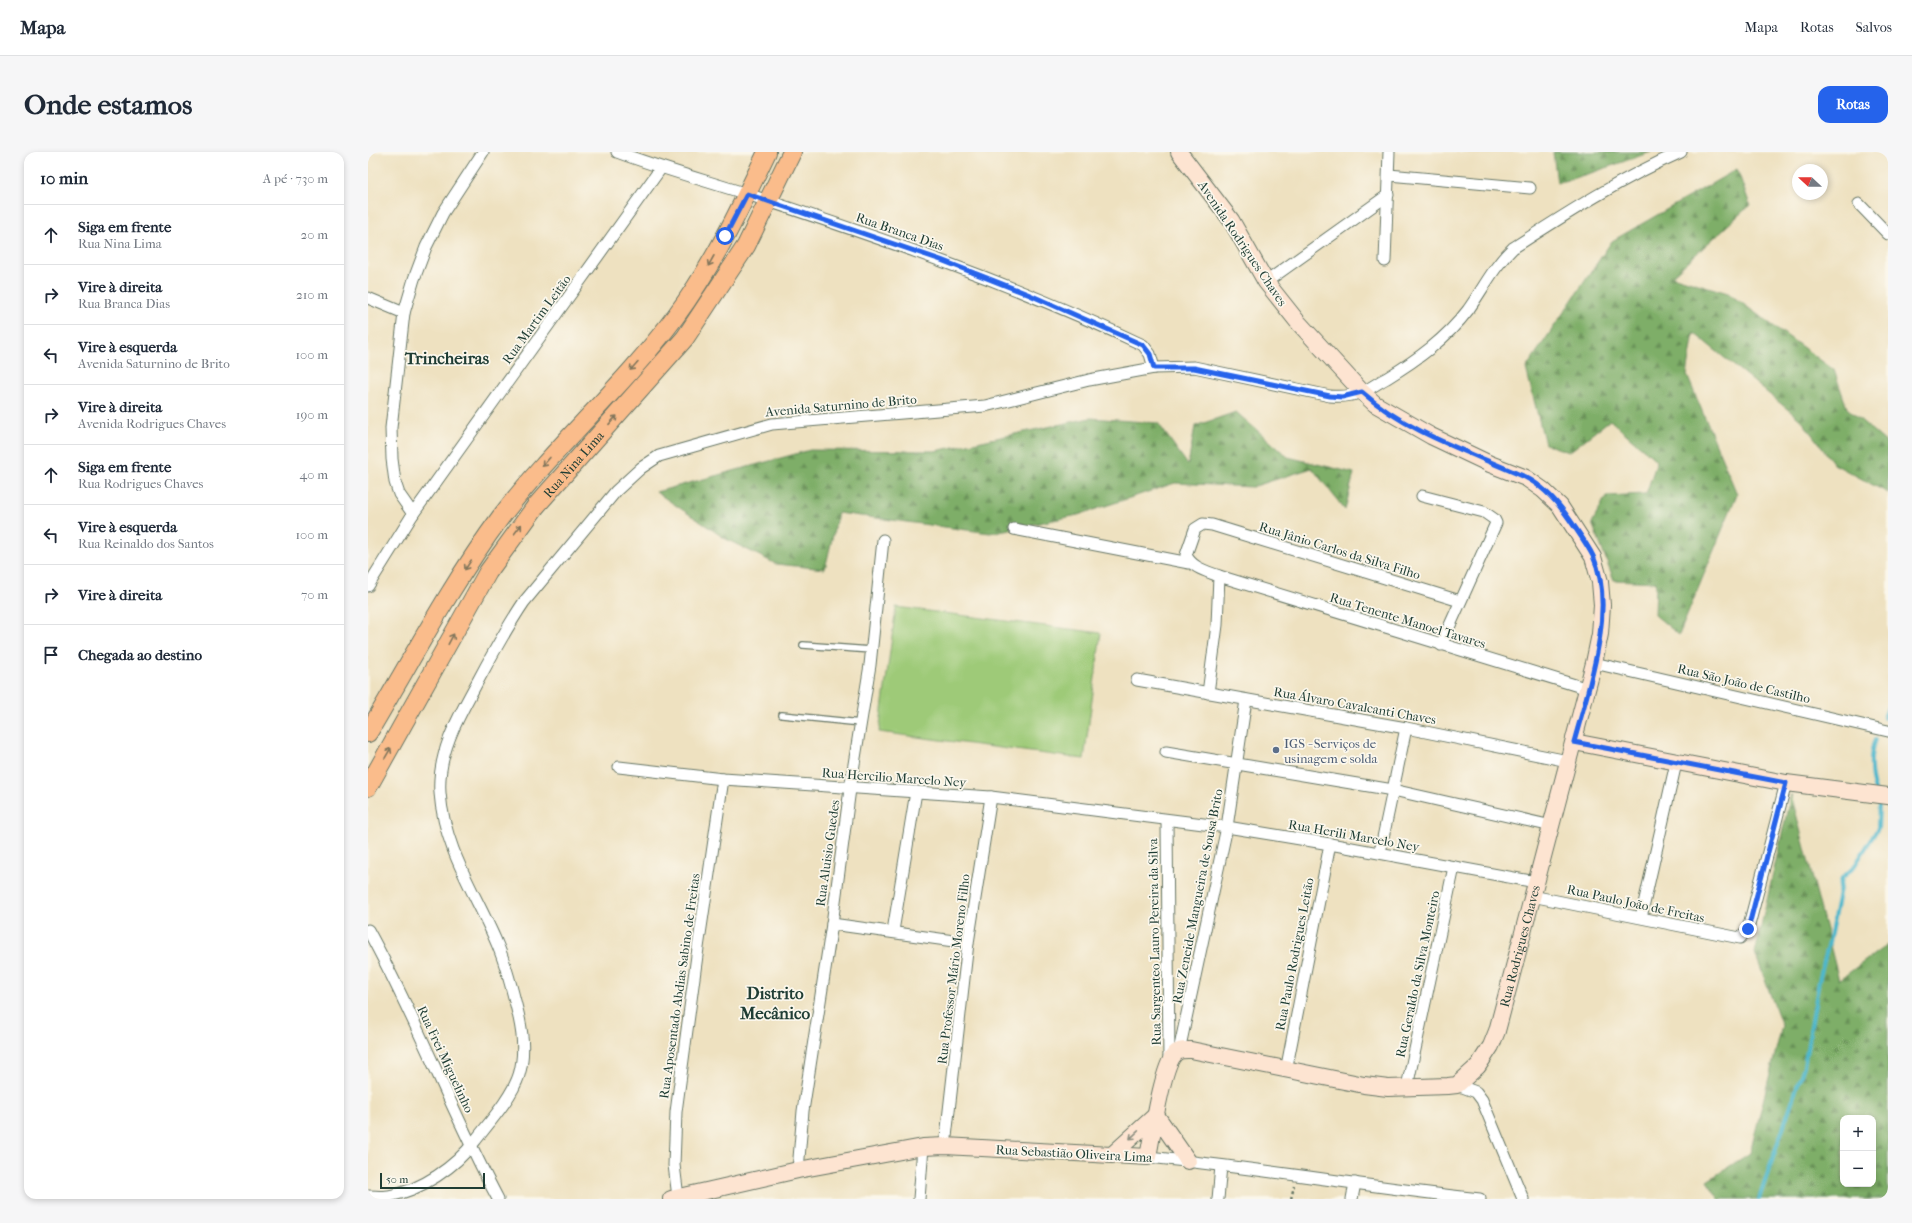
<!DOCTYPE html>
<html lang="pt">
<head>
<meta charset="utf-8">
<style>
	body { margin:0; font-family:"IM FELL French Canon",serif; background:#f6f6f7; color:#1f2937 }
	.controls { position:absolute; right:12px; bottom:12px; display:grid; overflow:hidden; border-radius:8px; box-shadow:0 2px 6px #0003 }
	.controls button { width:36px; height:36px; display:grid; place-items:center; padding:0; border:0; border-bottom:1px solid #e0e1e3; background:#fff; color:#1f2937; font:20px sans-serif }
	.compass { position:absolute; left:1424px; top:12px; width:36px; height:36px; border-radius:50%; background:#fff; box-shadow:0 2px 6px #0003; rotate:292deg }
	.scale { position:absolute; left:12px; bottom:10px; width:105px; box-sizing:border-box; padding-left:4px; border:2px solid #1f3d34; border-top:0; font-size:11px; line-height:14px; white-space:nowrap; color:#1f3d34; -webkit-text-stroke:3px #fbf7ec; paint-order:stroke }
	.stop { position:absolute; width:12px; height:12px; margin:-9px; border:3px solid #2563eb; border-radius:50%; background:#fff }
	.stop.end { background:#2563eb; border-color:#fff; box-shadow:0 1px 4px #0008 }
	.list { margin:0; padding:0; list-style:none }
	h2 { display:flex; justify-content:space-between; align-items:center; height:52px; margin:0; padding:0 16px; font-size:17px }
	h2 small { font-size:13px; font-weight:400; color:#747a83 }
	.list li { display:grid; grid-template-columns:26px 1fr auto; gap:12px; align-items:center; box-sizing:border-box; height:60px; padding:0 16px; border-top:1px solid #e0e1e3 }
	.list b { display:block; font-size:15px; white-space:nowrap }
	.list p { margin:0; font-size:13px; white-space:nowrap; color:#747a83 }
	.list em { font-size:13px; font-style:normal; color:#747a83 }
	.icon { flex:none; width:22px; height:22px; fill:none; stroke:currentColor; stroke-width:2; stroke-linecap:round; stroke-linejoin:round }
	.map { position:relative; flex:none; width:1520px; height:1047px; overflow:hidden; border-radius:12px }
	header { display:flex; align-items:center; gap:24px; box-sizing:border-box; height:56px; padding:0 20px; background:#fff; border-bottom:1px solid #e0e1e3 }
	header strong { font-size:19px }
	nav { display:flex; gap:22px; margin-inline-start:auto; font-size:14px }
	.intro { display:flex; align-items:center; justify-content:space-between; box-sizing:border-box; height:96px; padding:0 24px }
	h1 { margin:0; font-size:28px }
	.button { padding:10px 18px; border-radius:12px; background:#2563eb; color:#fff; font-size:14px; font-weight:700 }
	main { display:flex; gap:24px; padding:0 24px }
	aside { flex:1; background:#fff; border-radius:12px; box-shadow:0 2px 6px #0003 }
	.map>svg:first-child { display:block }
</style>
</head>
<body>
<header>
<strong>Mapa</strong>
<nav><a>Mapa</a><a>Rotas</a><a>Salvos</a></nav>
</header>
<div class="intro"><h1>Onde estamos</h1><a class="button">Rotas</a></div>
<main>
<aside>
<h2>10 min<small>A pé · 730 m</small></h2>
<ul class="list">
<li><svg class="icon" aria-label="ahead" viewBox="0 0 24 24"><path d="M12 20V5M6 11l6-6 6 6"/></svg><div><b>Siga em frente</b><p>Rua Nina Lima</p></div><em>20 m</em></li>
<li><svg class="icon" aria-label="right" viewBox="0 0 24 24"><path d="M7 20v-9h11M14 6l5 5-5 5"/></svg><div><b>Vire à direita</b><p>Rua Branca Dias</p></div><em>210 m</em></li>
<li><svg class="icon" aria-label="left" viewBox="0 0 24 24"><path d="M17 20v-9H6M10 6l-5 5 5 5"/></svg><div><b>Vire à esquerda</b><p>Avenida Saturnino de Brito</p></div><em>100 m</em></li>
<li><svg class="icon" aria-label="right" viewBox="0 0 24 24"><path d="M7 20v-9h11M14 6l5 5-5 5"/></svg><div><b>Vire à direita</b><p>Avenida Rodrigues Chaves</p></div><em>190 m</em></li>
<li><svg class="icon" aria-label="ahead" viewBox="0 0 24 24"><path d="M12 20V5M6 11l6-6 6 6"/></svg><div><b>Siga em frente</b><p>Rua Rodrigues Chaves</p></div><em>40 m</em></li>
<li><svg class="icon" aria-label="left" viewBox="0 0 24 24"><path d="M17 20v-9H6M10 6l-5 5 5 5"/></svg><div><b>Vire à esquerda</b><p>Rua Reinaldo dos Santos</p></div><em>100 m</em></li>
<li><svg class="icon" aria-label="right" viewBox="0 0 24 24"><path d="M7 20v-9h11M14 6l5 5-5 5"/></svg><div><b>Vire à direita</b></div><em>70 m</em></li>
<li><svg class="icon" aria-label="arrive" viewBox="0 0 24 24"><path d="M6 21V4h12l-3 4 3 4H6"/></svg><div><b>Chegada ao destino</b></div></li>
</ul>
</aside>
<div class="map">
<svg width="1520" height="1047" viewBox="0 0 1520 1047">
	<defs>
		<pattern id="forest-firs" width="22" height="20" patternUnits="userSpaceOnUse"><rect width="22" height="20" fill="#7eae68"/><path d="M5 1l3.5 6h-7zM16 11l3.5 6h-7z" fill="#678f56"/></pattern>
	</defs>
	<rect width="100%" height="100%" fill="#fbf7ec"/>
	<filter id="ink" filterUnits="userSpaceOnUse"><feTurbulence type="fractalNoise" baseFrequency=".025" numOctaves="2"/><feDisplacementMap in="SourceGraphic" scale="8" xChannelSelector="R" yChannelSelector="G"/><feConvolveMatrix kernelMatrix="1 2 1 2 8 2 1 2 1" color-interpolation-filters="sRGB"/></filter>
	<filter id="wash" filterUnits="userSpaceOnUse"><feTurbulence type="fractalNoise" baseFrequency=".012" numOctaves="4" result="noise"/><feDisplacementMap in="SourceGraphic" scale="16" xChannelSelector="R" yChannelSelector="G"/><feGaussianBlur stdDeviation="0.9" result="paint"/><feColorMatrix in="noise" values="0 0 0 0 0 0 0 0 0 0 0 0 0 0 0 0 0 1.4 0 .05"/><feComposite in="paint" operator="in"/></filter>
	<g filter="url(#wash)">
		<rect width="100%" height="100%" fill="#eee1c0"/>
		<g fill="url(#forest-firs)" stroke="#4e764e" fill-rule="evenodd">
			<path d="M1185 0H1283L1226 20 1189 31Z"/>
			<path d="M1369 17 1382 53 1304 124 1360 141 1466 218 1479 256 1520 292V341L1466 312 1434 269 1326 181 1319 223 1369 342 1311 483 1287 463 1288 430 1246 428 1224 371 1238 344 1278 342 1289 309 1242 268 1201 300 1177 292 1158 216 1244 89Z"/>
			<path d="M868 260 920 305 986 321 977 358 944 316 884 335 807 331 710 363 622 381 470 361 457 417 408 412 358 387 288 340 442 298 567 299 722 266 790 271 820 313 827 274Z"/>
			<path d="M1423 642 1471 828 1520 792V1047H1351L1339 1029 1382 1001 1414 874 1387 801ZM1475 966H1505V1032H1475Z"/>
		</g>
		<path fill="#9eca78" stroke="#5e8456" d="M528 455 733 481 716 607 511 580Z"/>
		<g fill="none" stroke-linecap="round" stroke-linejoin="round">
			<g stroke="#4eb7cc" stroke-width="4">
				<path d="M1516 566 1520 555"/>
				<path d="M1507 588C1501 601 1502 625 1507 638"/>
				<path d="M1391 1047 1436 914 1451 829 1462 786 1474 726 1486 715 1510 676 1511 652 1509 647"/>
			</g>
		</g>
	</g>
	<g filter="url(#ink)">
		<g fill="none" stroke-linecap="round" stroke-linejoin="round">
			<defs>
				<g id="lane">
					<path d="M435 493 503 498"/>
					<path d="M414 563 493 571"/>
				</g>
				<g id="street">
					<path d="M249 0C292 16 335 28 379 42 513 86 647 132 775 193L782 202 786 216"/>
					<path d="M1021 23 1162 36"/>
					<path d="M1491 52 1520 82"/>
					<path d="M1017 109 1021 0"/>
					<path d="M898 130 1020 43"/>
					<path d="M0 146 36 161"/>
					<path d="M1054 344 1116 360 1126 367 1128 371 1073 493"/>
					<path d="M45 362 31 342 27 330 24 307 23 276 36 161 46 127 58 95 75 61 115 0"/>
					<path d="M646 377 821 411"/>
					<path d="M0 434 45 362 293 16"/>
					<path d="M1092 449 844 373 835 372 827 377 818 403C824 416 838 419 851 424L1220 537"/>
					<path d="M1226 511 1520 579"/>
					<path d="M769 528 1038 576 1200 609"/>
					<path d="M840 541 849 473 851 424"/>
					<path d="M798 600 1025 638 1184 674"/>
					<path d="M251 615 355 627 623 645 859 675 962 692 1168 730"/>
					<path d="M799 669 801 911"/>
					<path d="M1012 700 1038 576"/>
					<path d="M1164 744 1372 786 1380 777 1418 631"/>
					<path d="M1273 765 1308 611"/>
					<path d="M464 772 600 791"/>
					<path d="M0 778C48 865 83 959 130 1047"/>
					<path d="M525 779 548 640"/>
					<path d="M811 899 859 675 878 548"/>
					<path d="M918 919 962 692"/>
					<path d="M1089 933 1108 940 1114 948 1155 1047"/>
					<path d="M1039 935 1086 715"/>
					<path d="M577 994 600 791 623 645"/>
					<path d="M780 1005C891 1016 1001 1035 1112 1047"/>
					<path d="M430 1018 435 959 464 772 482 637 502 513 515 388"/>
					<path d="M0 1044C7 1044 15 1045 21 1044 54 1038 87 1015 107 989 121 971 144 945 151 923 158 899 154 876 148 853 143 833 138 813 130 794 109 743 76 698 72 641 69 600 92 562 111 527 125 501 139 475 156 450L248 339 273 316 291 304 404 272 617 254 721 228 786 216 826 215 962 244C973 245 984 244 995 240 1003 236 1011 230 1019 226 1050 207 1078 187 1100 158 1115 137 1126 114 1145 96 1201 60 1252 27 1313 0"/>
					<path d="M310 1045 306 1013 308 960 330 796 355 627"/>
					<path d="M551 1047 555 995"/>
					<path d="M850 1047 853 1014"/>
					<path d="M984 1047 987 1031"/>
				</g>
				<g id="secondary">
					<path d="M1206 590 1418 631 1520 644"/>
					<path d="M744 1003 788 963 820 1009"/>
					<path id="s1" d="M303 1047 430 1018 555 995 577 994 780 1005C784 985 794 916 806 903 810 897 817 898 823 898L996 933 1020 936 1080 934 1089 933 1110 914 1123 894 1129 879 1226 511 1232 482 1234 453 1232 430 1225 405 1192 354 1175 338 1158 326 1122 312 1063 284 1007 252 994 240 929 169 898 130 863 68 811 0"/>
				</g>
				<g id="primary">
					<path d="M0 581C43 509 82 434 132 366 186 295 254 236 307 165 345 114 372 57 399 0"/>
					<path id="s2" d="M0 635 120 420 168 354 317 186 378 94 424 0"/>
				</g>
			</defs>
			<use href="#lane" stroke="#677665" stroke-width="8"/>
			<use href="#street" stroke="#677665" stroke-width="13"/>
			<use href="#secondary" stroke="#677665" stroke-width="18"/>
			<use href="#primary" stroke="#677665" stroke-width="20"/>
			<path stroke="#677665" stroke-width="2.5" stroke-dasharray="3 3" stroke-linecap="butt" d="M923 1047 926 1034"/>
			<use href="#lane" stroke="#fff" stroke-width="5.5"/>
			<use href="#street" stroke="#fff" stroke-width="11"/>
			<use href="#secondary" stroke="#fde4d1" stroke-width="16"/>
			<use href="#primary" stroke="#fabc8b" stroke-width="18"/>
		</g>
		<defs><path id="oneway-shaft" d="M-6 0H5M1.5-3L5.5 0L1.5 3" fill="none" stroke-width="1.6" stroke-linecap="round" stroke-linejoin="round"/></defs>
		<g stroke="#82765b">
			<use href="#oneway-shaft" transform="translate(343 109) rotate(119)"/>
			<use href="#oneway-shaft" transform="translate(266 214) rotate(132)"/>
			<use href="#oneway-shaft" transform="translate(245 268) rotate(-47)"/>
			<use href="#oneway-shaft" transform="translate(178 310) rotate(131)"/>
			<use href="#oneway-shaft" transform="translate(150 377) rotate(-53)"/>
			<use href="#oneway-shaft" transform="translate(100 413) rotate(123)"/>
			<use href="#oneway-shaft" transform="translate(83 487) rotate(-62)"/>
			<use href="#oneway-shaft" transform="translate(20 601) rotate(-60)"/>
		</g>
		<use stroke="#8e9082" href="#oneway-shaft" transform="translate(766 983) rotate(137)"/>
	</g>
	<g fill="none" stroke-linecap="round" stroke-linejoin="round" filter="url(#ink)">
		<path stroke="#2563eb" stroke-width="5" d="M357 84 379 42 573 108 662 143 775 193 782 202 786 216H826L962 244 974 245 994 240C1040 281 1102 300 1157 325 1175 334 1191 352 1202 368 1210 380 1219 392 1225 404 1249 456 1220 538 1206 590L1418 631 1380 777"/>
	</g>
	<circle fill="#5c6f8a" stroke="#fbf7ec" stroke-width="1.5" cx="908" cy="598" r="4"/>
	<g text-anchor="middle" stroke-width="3.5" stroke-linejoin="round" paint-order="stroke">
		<g font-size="13" fill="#1f3d34" stroke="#fbf7ec">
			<text transform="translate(532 79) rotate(19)" y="5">Rua Branca Dias</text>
			<text transform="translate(875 91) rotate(56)" y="5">Avenida Rodrigues Chaves</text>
			<text transform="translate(168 167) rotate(-54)" y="5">Rua Martim Leitão</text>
			<text transform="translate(473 253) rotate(-5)" y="5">Avenida Saturnino de Brito</text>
			<text dy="5" stroke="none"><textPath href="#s2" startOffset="384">Rua Nina Lima</textPath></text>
			<text transform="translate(972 398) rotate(17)" y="5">Rua Jânio Carlos da Silva Filho</text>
			<text transform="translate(1040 468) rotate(17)" y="5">Rua Tenente Manoel Tavares</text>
			<text transform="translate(1376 531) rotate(13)" y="5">Rua São João de Castilho</text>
			<text transform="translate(987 553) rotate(10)" y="5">Rua Álvaro Cavalcanti Chaves</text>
			<text transform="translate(526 625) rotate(4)" y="5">Rua Hercilio Marcelo Ney</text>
			<text transform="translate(986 683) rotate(10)" y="5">Rua Herili Marcelo Ney</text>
			<text transform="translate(459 701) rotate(-82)" y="5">Rua Aluisio Guedes</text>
			<text transform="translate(829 744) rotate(-79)" y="5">Rua Zeneide Mangueira de Sousa Brito</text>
			<text transform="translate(1268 751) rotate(12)" y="5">Rua Paulo João de Freitas</text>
			<text transform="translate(786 790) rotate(-91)" y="5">Rua Sargenteo Lauro Pereira da Silva</text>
			<text dy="5" stroke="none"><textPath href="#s1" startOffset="1033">Rua Rodrigues Chaves</textPath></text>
			<text transform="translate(926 802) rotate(-79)" y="5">Rua Paulo Rodrigues Leitão</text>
			<text transform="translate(585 817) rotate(-83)" y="5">Rua Professor Mário Moreno Filho</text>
			<text transform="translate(1049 822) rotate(-78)" y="5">Rua Geraldo da Silva Monteiro</text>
			<text transform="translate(311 834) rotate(-82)" y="5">Rua Aposentado Abdias Sabino de Freitas</text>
			<text transform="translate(78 907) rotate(65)" y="5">Rua Frei Miguelinho</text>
			<text transform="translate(706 1001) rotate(3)" y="5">Rua Sebastião Oliveira Lima</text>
		</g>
		<g font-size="13" fill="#4e5e75" stroke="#fbf7ec" text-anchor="start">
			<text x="916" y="596">IGS - Serviços de<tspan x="916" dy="15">usinagem e solda</tspan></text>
		</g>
		<g font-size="17" font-weight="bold" fill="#1f3d34" stroke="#fbf7ec">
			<text x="79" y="212">Trincheiras</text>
			<text x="407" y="847">Distrito<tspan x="407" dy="20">Mecânico</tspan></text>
		</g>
	</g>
</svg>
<div class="controls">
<button>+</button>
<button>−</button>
</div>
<svg class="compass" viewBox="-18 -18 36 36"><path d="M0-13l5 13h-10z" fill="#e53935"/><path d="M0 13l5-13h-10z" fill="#747a83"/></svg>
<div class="scale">50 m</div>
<div class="stop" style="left:357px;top:84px"></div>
<div class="stop end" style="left:1380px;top:777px"></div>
</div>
</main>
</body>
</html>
